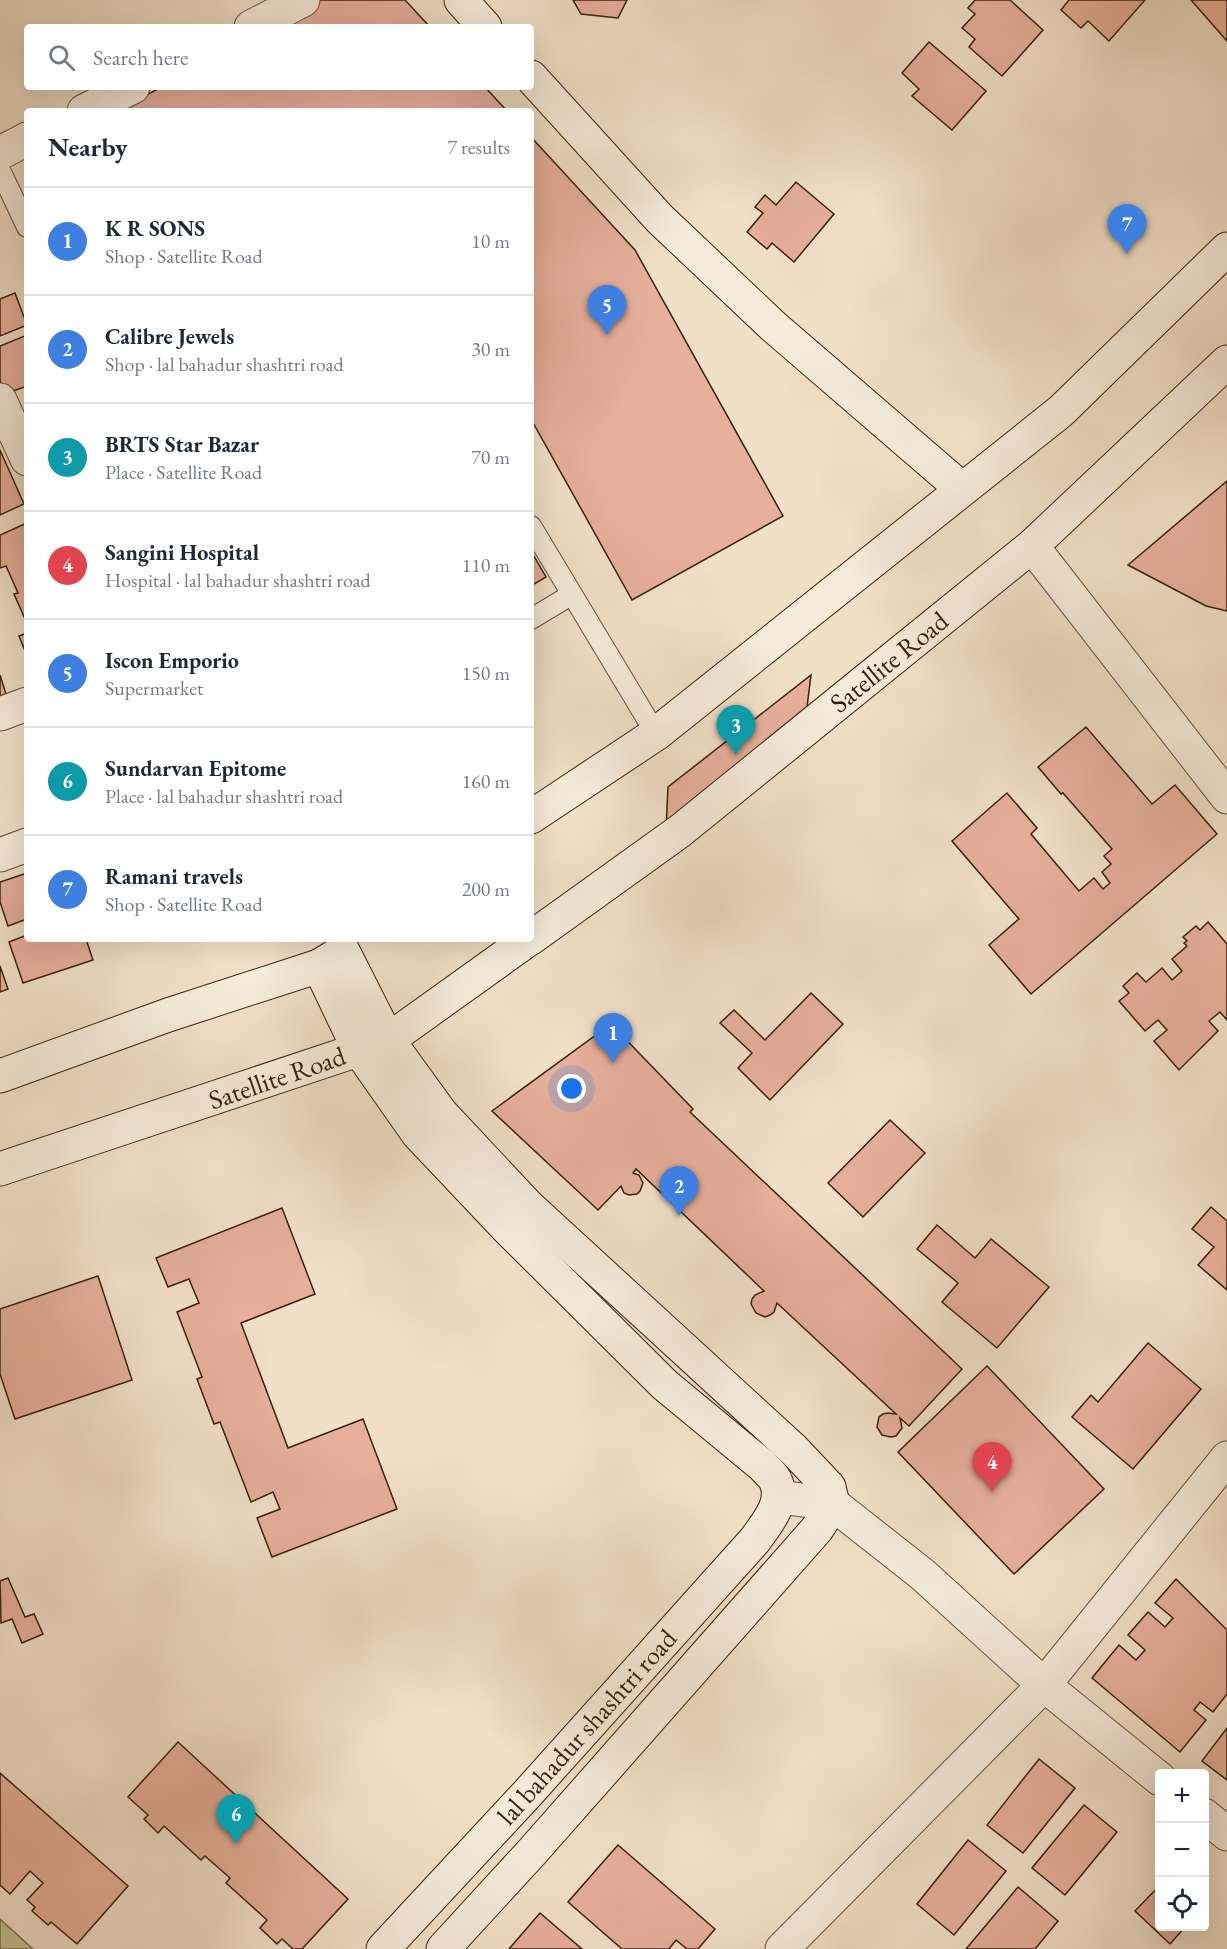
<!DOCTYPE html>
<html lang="en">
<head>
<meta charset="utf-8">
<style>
	body { margin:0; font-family:"EB Garamond",serif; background:#f6f6f7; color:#1f2937 }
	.controls { position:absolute; right:18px; bottom:18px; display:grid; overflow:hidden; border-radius:6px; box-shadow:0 6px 24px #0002 }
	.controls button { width:54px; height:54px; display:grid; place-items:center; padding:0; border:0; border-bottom:2px solid #e0e1e3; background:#fff; color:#1f2937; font:30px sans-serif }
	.you { position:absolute; left:572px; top:1089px; width:21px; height:21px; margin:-15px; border:4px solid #fff; border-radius:50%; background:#1a73e8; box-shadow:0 0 0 9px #1a73e833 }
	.badge { display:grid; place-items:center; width:39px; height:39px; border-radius:50%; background:#8f2418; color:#fff; font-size:20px; font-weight:700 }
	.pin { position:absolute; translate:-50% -50px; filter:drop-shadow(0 2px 3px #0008) }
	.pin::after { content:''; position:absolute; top:32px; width:21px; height:18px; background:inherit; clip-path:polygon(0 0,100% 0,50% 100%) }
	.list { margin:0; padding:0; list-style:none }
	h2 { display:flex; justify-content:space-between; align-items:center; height:78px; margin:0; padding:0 24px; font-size:26px }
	h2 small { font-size:20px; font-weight:400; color:#747a83 }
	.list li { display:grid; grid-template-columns:39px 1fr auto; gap:18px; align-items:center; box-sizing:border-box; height:108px; padding:0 24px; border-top:2px solid #e0e1e3 }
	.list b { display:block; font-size:22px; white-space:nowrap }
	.list p { margin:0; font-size:20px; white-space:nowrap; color:#747a83 }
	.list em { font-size:20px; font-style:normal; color:#747a83 }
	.icon { flex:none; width:33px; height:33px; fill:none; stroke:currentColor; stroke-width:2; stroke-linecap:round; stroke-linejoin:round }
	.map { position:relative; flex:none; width:1227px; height:1949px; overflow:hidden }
	.search { position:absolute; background:#fff; box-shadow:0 6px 24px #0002; left:24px; top:24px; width:510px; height:66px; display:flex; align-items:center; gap:15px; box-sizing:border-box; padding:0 21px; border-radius:6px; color:#747a83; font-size:22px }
	.panel { position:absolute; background:#fff; box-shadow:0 6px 24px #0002; left:24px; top:108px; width:510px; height:834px; border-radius:6px }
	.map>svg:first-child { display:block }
</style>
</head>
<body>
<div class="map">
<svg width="1227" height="1949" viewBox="0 0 1227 1949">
	<rect width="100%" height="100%" fill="#f1e0c8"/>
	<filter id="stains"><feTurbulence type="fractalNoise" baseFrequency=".00333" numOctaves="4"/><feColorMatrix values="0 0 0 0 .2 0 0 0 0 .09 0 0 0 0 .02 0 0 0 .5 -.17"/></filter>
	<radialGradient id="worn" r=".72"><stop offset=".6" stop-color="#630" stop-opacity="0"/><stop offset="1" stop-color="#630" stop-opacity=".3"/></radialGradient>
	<path fill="#c2c090" stroke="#7d704d" stroke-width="1.5" d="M0 1919 33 1949H0Z"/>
	<g fill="#e7af9c" stroke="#38210a" stroke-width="1.5">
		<path d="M316 0H405L430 27H268Z"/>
		<path d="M573 0H627L618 18 581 14Z"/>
		<path d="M975 0H1010L1043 30 1002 76 969 47 975 39 962 28 975 14 968 8Z"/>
		<path d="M1069 0H1145L1109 41 1088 21 1081 28 1061 10Z"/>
		<path d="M1191 0H1227V41Z"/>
		<path d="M929 42 986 91 952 130 912 96 919 89 902 73Z"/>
		<path d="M161 87H485L507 111H118Z"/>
		<path d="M531 137 635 250 783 516 632 600 531 419Z"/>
		<path d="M796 182 834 214 794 262 772 243 767 249 747 232 763 213 755 207 765 195 776 205Z"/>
		<path d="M15 293 27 325 0 336V299Z"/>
		<path d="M27 335V386L5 394 0 381V346Z"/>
		<path d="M0 450 24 504 0 515Z"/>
		<path d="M1227 481V611L1206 606 1128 565Z"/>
		<path d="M27 523V618L25 619 14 594 18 593 6 566 0 568V535Z"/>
		<path d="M531 551 546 577 531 586Z"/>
		<path d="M27 633V656L19 636Z"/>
		<path d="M0 675 6 694 0 696Z"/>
		<path d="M811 675 805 723 666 829 668 787Z"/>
		<path d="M1086 727 1152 804 1175 785 1217 834 1031 994 989 945 1019 919 952 841 1007 793 1037 828 1031 834 1079 891 1094 878 1103 889 1110 883 1102 872 1111 864 1104 856 1112 849 1063 793 1061 794 1038 767Z"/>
		<path d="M27 873V919L8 926 0 902V882Z"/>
		<path d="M1208 922 1227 944V1020L1220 1012 1209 1021 1218 1031 1179 1070 1154 1041 1167 1030 1158 1020 1145 1031 1119 1001 1129 993 1123 986 1137 973 1146 982 1162 968 1172 980 1182 971 1172 959 1187 946 1184 943 1187 941 1183 937 1196 926 1200 930Z"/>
		<path d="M27 935V939H86L93 960 23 983 9 942Z"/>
		<path d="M0 966 8 989 0 992Z"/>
		<path d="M811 993 843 1024 770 1100 738 1068 752 1053 720 1023 734 1010 765 1040Z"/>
		<path d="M611 1024 693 1109 690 1112 962 1369 909 1426 900 1418 902 1428 896 1436 891 1437 882 1435 877 1427 879 1417 883 1414 888 1413 896 1414 777 1303 774 1312 770 1315 765 1317 756 1313 751 1304 752 1299 755 1295 764 1291 636 1169 633 1173 639 1175 643 1183 640 1191 637 1194 629 1195 624 1193 621 1186 598 1210 492 1111Z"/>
		<path d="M890 1120 925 1153 863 1217 828 1183Z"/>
		<path d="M1211 1207 1227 1221V1290L1198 1265 1214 1247 1192 1229Z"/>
		<path d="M282 1208 315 1294 241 1323 288 1448 363 1419 397 1509 272 1557 257 1518 280 1509 273 1492 251 1502 220 1422 214 1424 197 1379 202 1377 177 1312 199 1303 189 1279 168 1287 156 1258Z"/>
		<path d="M937 1225 975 1258 991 1239 1049 1287 997 1348 942 1302 958 1283 917 1249Z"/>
		<path d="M98 1276 132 1380 15 1419 0 1374V1309Z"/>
		<path d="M1148 1343 1201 1389 1133 1469 1072 1417 1091 1395 1098 1402Z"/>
		<path d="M987 1366 1104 1489 1014 1574 898 1452Z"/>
		<path d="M8 1578 25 1617 34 1614 43 1634 22 1643 12 1619 1 1623 0 1581Z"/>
		<path d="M1176 1579 1227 1630V1694L1213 1712 1200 1702 1194 1710 1206 1720 1180 1752 1092 1678 1119 1645 1136 1660 1145 1650 1128 1635 1148 1612 1165 1627 1173 1618 1155 1603Z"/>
		<path d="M1227 1728V1780L1202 1761Z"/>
		<path d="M178 1742 348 1899 302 1949H293L282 1939 277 1944 260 1928 267 1920 226 1883 230 1878 205 1856 201 1860 164 1826 158 1833 144 1819 148 1815 128 1797Z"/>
		<path d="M1039 1759 1075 1788 1023 1853 987 1825Z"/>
		<path d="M0 1773 128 1886 77 1944 51 1922 48 1925 32 1911 35 1907 27 1900 43 1883 30 1871 10 1894 0 1885Z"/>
		<path d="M1084 1805 1117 1832 1065 1895 1032 1868Z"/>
		<path d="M968 1840 1006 1871 954 1935 917 1904Z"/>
		<path d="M618 1845 715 1929 698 1949H687L676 1940 669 1949H622L568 1902Z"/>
		<path d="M1160 1885V1926H1186L1170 1944 1135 1911Z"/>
		<path d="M1018 1887 1058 1921 1035 1949H966Z"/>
		<path d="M540 1913 582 1949H509Z"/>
	</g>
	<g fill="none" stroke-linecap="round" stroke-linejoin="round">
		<defs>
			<g id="lane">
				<path d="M0 170 27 227"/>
				<path d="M531 526 656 734"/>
				<path d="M531 619 571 595"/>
			</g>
			<g id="street">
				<path d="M251 27 303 0"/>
				<path d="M84 111 133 87"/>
				<path d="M0 153 27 139"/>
				<path d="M0 400 27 459"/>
				<path d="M1032 546 1227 797"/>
				<path d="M0 714 27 704"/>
				<path d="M0 855 27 845"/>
				<path d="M779 1497 833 1504 922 1574 1044 1685 1160 1779"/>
				<path d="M1204 1815 1227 1834"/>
				<path d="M782 1949 1044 1685 1227 1458"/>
			</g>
			<g id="secondary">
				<path d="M461 0 485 27"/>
				<path d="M531 77 660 219 773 326 962 489"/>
				<path d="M531 817 656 734 1061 411 1227 249"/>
				<path d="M531 938 680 831 1032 546 1227 362"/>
				<path d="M343 951 388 1040 441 1113 528 1206 794 1450 829 1487 833 1504 817 1529 532 1852 443 1949"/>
				<path d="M319 966 359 1050 418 1134 506 1227 665 1385 763 1466C767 1471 774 1476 776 1482 785 1503 767 1523 755 1540L527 1794 383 1949"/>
				<path d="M0 1076 168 1015 319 966 337 955"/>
				<path d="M0 1169 388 1040 529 939"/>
			</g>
		</defs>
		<use href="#lane" stroke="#66513a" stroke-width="22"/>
		<use href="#street" stroke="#66513a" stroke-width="35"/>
		<use href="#secondary" stroke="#38210a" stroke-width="35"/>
		<use href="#lane" stroke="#f6ebdb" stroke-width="20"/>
		<use href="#street" stroke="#f6ebdb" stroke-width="33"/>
		<use href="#secondary" stroke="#f6ebdb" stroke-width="33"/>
	</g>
	<g text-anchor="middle" stroke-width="4.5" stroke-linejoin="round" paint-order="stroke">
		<g font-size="27" fill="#38210a" stroke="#f6ebdb">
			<text transform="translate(889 662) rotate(-39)" y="9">Satellite Road</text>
			<text transform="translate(277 1078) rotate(-19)" y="9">Satellite Road</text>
			<text transform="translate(587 1727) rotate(-48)" y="9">lal bahadur shashtri road</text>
		</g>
	</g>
	<rect width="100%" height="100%" filter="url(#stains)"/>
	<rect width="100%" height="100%" fill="url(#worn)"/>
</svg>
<div class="controls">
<button>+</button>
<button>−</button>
<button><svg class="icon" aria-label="locate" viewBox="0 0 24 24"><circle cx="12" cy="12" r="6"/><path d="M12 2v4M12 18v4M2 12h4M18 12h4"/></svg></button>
</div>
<div class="you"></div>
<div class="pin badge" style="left:613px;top:1063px;background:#3f7fe0">1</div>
<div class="pin badge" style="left:679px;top:1216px;background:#3f7fe0">2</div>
<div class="pin badge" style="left:736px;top:755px;background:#0f9aa8">3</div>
<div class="pin badge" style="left:992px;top:1492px;background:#e0444e">4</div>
<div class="pin badge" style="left:607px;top:335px;background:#3f7fe0">5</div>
<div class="pin badge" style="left:236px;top:1844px;background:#0f9aa8">6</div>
<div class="pin badge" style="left:1127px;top:254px;background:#3f7fe0">7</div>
<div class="search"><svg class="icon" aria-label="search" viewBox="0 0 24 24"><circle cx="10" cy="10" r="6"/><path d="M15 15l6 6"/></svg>Search here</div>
<section class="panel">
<h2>Nearby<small>7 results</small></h2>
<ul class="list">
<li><span class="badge" style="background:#3f7fe0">1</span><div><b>K R SONS</b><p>Shop · Satellite Road</p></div><em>10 m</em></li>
<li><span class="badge" style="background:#3f7fe0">2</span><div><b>Calibre Jewels</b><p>Shop · lal bahadur shashtri road</p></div><em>30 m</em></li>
<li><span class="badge" style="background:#0f9aa8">3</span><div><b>BRTS Star Bazar</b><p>Place · Satellite Road</p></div><em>70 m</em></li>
<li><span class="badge" style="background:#e0444e">4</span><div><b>Sangini Hospital</b><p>Hospital · lal bahadur shashtri road</p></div><em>110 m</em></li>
<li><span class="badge" style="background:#3f7fe0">5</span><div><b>Iscon Emporio</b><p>Supermarket</p></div><em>150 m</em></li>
<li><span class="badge" style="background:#0f9aa8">6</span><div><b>Sundarvan Epitome</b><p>Place · lal bahadur shashtri road</p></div><em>160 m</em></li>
<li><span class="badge" style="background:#3f7fe0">7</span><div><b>Ramani travels</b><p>Shop · Satellite Road</p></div><em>200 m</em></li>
</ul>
</section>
</div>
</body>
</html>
